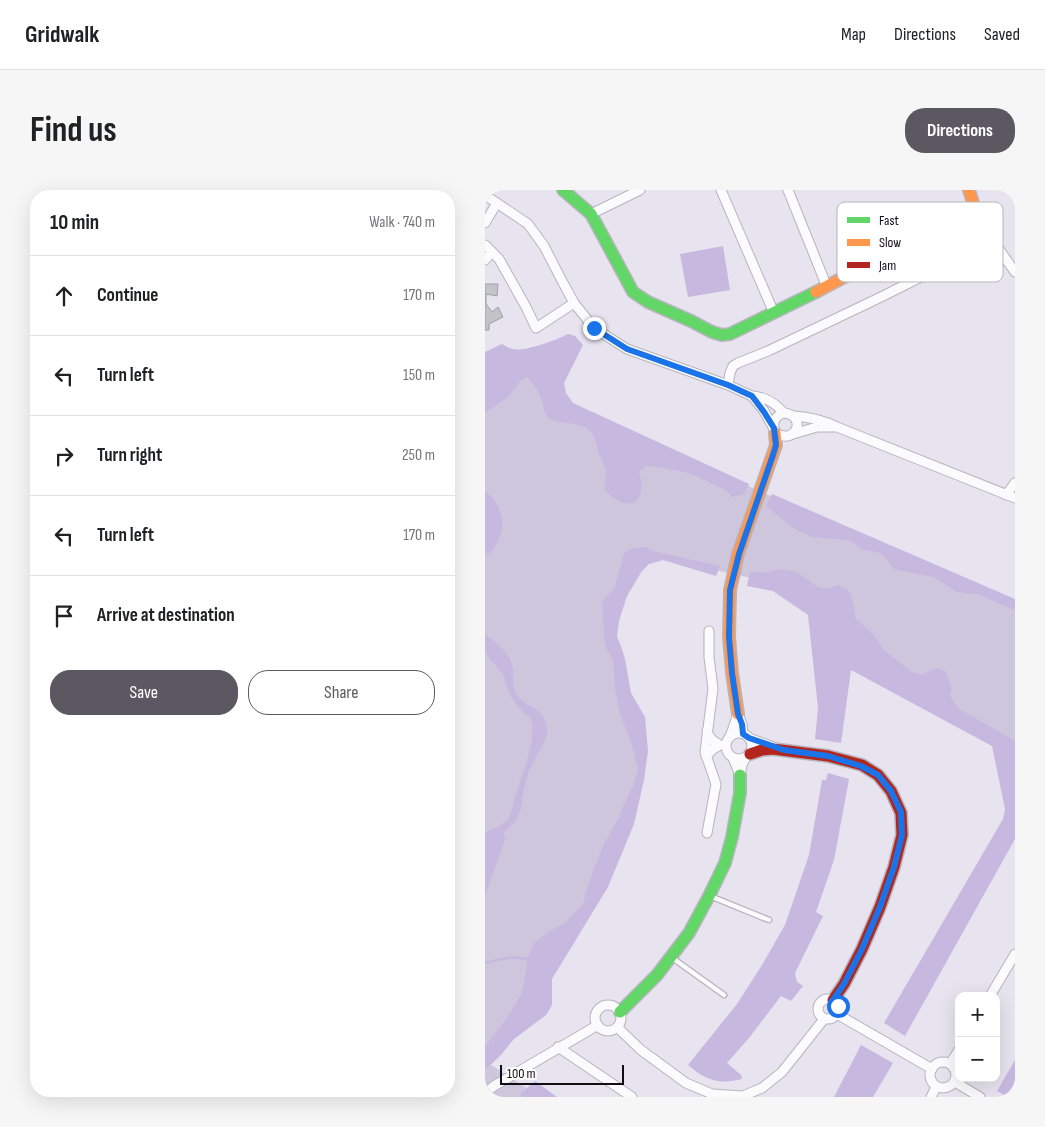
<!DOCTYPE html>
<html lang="en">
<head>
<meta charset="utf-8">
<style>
	body { margin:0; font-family:"Sofia Sans Condensed",sans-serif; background:#f6f6f6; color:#202124 }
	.controls { position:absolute; right:15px; bottom:15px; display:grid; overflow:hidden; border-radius:10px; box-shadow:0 5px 20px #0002 }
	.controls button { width:45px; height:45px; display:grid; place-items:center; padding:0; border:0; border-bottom:1px solid #e0e0e0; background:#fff; color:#202124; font:25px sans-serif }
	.scale { position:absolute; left:15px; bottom:12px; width:124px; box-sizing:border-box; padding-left:5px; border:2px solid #100d14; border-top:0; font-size:14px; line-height:18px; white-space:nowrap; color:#100d14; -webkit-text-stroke:4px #fff; paint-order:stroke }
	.stop { position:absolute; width:15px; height:15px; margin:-11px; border:4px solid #1a73e8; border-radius:50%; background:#fff }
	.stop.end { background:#1a73e8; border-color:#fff; box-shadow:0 1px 5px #0008 }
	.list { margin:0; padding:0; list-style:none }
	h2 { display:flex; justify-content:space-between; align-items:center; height:65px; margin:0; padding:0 20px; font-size:21px }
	h2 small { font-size:16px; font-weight:400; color:#757577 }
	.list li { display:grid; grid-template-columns:32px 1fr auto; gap:15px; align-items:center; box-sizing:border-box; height:80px; padding:0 20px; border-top:1px solid #e0e0e0 }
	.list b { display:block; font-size:19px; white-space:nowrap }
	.list em { font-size:16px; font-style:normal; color:#757577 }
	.actions { display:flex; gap:10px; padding:15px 20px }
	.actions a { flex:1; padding:11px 0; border:1px solid #5b5861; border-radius:20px; text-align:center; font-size:18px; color:#5b5861 }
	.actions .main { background:#5b5861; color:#fff }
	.icon { flex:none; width:28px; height:28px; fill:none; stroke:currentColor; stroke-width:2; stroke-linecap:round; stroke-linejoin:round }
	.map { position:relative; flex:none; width:530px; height:907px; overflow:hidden; border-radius:20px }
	header { display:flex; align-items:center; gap:30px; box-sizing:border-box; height:70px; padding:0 25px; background:#fff; border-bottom:1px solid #e0e0e0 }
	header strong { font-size:24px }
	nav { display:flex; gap:28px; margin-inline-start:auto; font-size:18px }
	.intro { display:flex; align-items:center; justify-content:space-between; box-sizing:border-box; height:120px; padding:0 30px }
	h1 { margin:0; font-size:35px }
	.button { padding:12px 22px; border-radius:20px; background:#5b5861; color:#fff; font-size:18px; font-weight:700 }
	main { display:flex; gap:30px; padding:0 30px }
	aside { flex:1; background:#fff; border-radius:20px; box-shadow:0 5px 20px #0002 }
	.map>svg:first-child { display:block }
</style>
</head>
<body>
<header>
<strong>Gridwalk</strong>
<nav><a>Map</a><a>Directions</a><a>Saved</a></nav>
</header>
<div class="intro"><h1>Find us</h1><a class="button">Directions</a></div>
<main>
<aside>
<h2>10 min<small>Walk · 740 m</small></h2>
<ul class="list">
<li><svg class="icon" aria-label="ahead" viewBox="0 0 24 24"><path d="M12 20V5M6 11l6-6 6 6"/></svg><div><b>Continue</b></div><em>170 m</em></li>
<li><svg class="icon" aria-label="left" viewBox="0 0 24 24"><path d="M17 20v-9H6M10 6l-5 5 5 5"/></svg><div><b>Turn left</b></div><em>150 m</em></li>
<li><svg class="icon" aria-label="right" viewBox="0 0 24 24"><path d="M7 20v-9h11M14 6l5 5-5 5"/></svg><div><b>Turn right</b></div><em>250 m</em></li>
<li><svg class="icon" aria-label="left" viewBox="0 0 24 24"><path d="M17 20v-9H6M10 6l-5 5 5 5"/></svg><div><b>Turn left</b></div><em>170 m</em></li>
<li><svg class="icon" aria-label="arrive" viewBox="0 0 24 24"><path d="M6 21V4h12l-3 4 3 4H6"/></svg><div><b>Arrive at destination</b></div></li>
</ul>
<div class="actions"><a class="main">Save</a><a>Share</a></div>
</aside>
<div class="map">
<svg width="530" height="907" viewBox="0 0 530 907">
	<rect width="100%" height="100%" fill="#e7e3ef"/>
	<g fill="#cec6dc">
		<path d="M53 168 83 218 530 412V558L378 476 307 397 162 365 125 439 157 582 105 715 0 869V189Z"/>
		<path d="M0 871 55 907H0Z"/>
	</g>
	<g fill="#c7b8e0">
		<path d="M238 56 245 100 203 107 195 64Z"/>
		<path d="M83 144 90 146 98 155 79 193 81 203 88 213 264 294 259 304 246 307 245 304 238 299 207 284 174 277 161 276 154 282C156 288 157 295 156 302 150 324 127 310 119 298 121 290 122 282 119 275 118 271 115 268 114 264 111 253 110 240 97 236 90 233 71 232 67 230 57 223 60 219 57 210 54 202 48 193 42 187L36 190 23 207 0 223V162L17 154C20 156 24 158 28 159 40 162 71 150 83 144Z"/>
		<path d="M0 301C4 304 8 309 11 313 22 329 17 357 0 366Z"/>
		<path d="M287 304 530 409V420L515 414 493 404 471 402 460 394 448 387 409 379 399 366 392 362 378 360 364 350 327 347 308 338 281 316Z"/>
		<path d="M162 357 168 361 235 376 231 386 178 370 164 374 157 381 142 406 134 431 132 447 136 456 140 469 146 503 160 527 163 561 159 590 149 634 123 697 67 789V815L61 825 29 849 15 866 0 880V856L6 849 24 825 37 803 41 781 42 769 49 753 62 743 81 732 98 714 105 689 118 656 135 625 139 614 149 594 153 579 147 555 135 524 130 498 128 470 120 456 117 412 130 397 139 363 147 358Z"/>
		<path d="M294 379C299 380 305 380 310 382 328 389 330 405 353 395L361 399 366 404 371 429 389 445 399 460 427 482 437 485 451 478 460 481 467 499 465 503 468 511 474 519 485 525 530 551V649L420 846 399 833 518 629 520 619 507 556 366 480 356 553 330 549 333 518 323 425 288 401 262 396 265 382 280 383Z"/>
		<path d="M0 444C11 453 26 463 28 479 29 489 26 497 32 505 43 519 59 516 62 538 63 552 53 561 48 573 44 579 42 588 40 595 37 605 38 618 32 628 29 634 24 638 19 642L20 649 0 706V643C7 638 18 636 23 629 27 622 28 615 30 607 37 582 52 555 46 528 36 522 26 509 22 497 20 492 20 487 16 482 12 476 2 468 0 460 0 455 0 449 0 444Z"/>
		<path d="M343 583 364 589 349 670 331 722 338 726 310 783 312 792 318 796 306 811 296 806 264 848 242 873 256 885 257 889C234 895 220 890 203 875L252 814 277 775 300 735 324 665 337 590H341Z"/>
		<path d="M376 855 408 873 388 907H349Z"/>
		<path d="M530 870V907H523L512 901Z"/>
		<path d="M50 891 72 907H38L35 904Z"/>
	</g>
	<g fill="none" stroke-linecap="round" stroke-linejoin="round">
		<path stroke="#c7b8e0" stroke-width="2.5" d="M0 773C16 769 25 766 42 769"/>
	</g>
	<path fill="#c2c4c7" stroke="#9ea0a3" d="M0 94H13L12 106 1 104V114L7 122 13 117 18 127 4 134V140H0Z"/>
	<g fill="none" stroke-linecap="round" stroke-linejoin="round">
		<defs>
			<g id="lane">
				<path d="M225 706 284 730"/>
				<path d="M186 767 239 805"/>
			</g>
			<g id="street">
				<path d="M236 0 289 123"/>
				<path d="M303 0 342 97"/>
				<path d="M0 5 43 34 59 56 76 89 89 113 109 138 142 159 243 195 267 206"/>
				<path d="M106 24 155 0"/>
				<path d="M0 33 12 13"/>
				<path d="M509 52 530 82"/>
				<path d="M0 55 14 69 41 117 51 138 89 113"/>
				<path d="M0 70 7 62"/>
				<path d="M243 195 245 183 248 176 253 173 283 161 396 107 464 73"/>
				<path d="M298 223C322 224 313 256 290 243 287 233 289 227 298 223Z"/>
				<path d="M309 226C325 227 338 230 352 237L530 308"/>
				<path d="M288 237 279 221 267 206C281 207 290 213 299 223"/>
				<path d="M308 244 332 237H349"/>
				<path d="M521 305 530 293"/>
				<circle cx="254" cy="556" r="13"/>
				<path d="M245 547 253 524 257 534 258 544"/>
				<path d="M264 548 291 558"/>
				<path d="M221 566 228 559 235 555C228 551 224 548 222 541"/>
				<path d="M248 568 255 585 257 575 261 567"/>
				<path d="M222 643 231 594 220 562 228 499 224 467V441"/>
				<path d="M505 806 530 764"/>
				<circle cx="343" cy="819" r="10"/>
				<circle cx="123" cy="828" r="13"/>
				<path d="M352 824 447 879"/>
				<path d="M132 837 156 860 201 893 227 904 258 906 277 898 297 882 339 829"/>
				<path d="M73 857 147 907"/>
				<circle cx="458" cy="885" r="13"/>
				<path d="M465 874 474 860"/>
				<path d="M470 892 495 907"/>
				<path d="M0 903 9 896 113 835"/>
				<path d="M446 907 451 897"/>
			</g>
			<g id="fast">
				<path d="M78 0 106 24 148 102 163 112 206 131 227 142 237 145 245 144 331 102"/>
				<path d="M135 822 172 785 204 743 224 706 240 673 247 647 255 603V585"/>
			</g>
			<g id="slow">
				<path d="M331 102 435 47 467 27 489 16 484 0"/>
				<path d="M253 524 247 483 244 447 245 400 253 364 291 255 290 243"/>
			</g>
			<path id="jam" d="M265 564 277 560 288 559 343 566 377 575 393 585 406 601 416 623 417 645 409 677 395 717 377 759 359 794 348 810"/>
		</defs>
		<use href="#lane" stroke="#b7b4bd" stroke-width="7"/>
		<use href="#street" stroke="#b7b4bd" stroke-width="11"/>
		<use href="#fast" stroke="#b7b4bd" stroke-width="14"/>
		<use href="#slow" stroke="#b7b4bd" stroke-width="14"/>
		<use href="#jam" stroke="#b7b4bd" stroke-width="14"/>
		<use href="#lane" stroke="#fbfbfd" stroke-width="4.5"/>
		<use href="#street" stroke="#fbfbfd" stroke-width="9"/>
		<use href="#fast" stroke="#63d668" stroke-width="11"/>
		<use href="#slow" stroke="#ff974d" stroke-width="11"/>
		<use href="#jam" stroke="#b3261e" stroke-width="11"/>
	</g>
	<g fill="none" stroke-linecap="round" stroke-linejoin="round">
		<path stroke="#1a73e8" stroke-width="6" d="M109 138 142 159 243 195 267 206 279 222 289 238 291 255 288 265 254 364 245 400 244 447 247 483 253 524 257 534 258 544 264 548 299 560 343 566 376 576 393 585 406 601 416 622 417 645 409 677 395 717 377 759 359 794 348 810 353 816"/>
	</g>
	<rect x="352" y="12" width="166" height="80" rx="8" fill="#fff" stroke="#b7b6b8" stroke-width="1"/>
	<rect x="362" y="27" width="23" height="6" fill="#63d668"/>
	<rect x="362" y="49" width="23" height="7" fill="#ff974d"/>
	<rect x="362" y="72" width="23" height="6" fill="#b3261e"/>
	<g font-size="14" fill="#100d14">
		<text x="394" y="35">Fast</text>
		<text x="394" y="57">Slow</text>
		<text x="394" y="80">Jam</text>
	</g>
</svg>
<div class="controls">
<button>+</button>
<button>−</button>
</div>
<div class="scale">100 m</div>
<div class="stop" style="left:353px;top:816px"></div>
<div class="stop end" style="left:109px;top:138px"></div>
</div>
</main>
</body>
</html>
